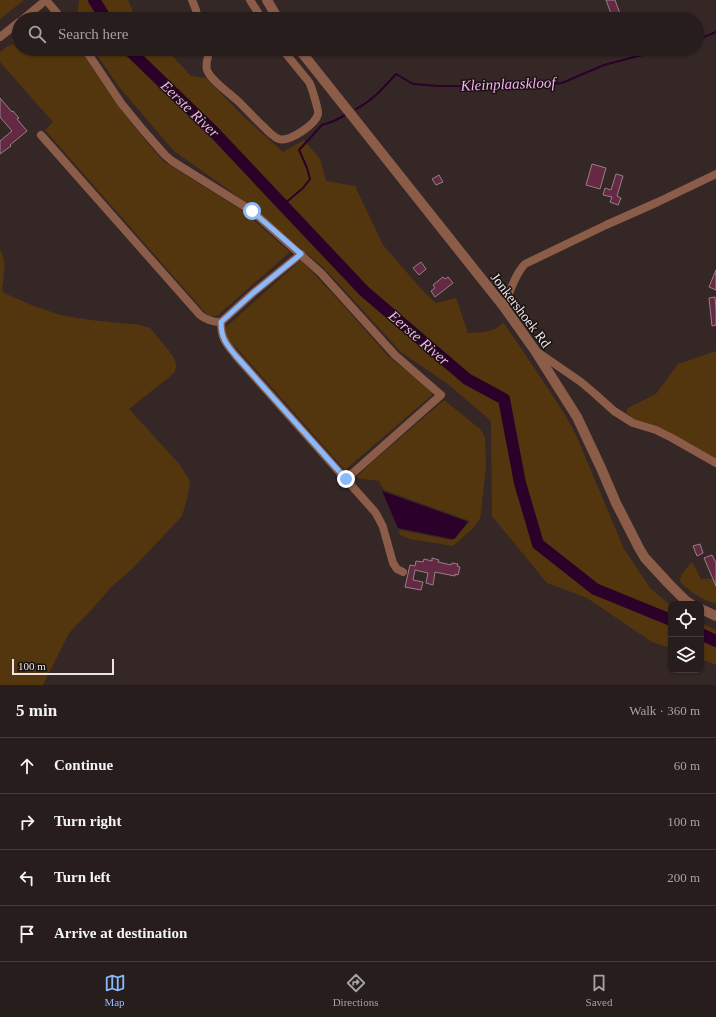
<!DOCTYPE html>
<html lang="en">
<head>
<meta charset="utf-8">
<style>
	body { margin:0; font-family:Georgia,serif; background:#302626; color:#f1f3f6 }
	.controls { position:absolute; right:12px; bottom:12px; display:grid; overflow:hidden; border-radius:8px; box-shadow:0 1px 3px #0004 }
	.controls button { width:36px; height:36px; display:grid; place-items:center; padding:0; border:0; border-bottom:1px solid #443b3b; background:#281d1d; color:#f1f3f6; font:20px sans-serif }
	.scale { position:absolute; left:12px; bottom:10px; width:102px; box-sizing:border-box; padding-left:4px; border:2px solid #ede3e2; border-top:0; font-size:11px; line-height:14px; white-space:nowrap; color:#ede3e2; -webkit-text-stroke:3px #191212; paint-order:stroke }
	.stop { position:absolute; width:12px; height:12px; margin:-9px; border:3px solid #8abafc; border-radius:50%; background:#fff }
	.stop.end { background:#8abafc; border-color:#fff; box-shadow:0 1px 4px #0008 }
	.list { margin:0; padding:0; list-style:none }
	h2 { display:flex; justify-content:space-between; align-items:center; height:52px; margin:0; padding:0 16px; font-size:17px }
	h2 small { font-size:13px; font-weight:400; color:#a5a2a4 }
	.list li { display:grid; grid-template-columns:26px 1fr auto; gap:12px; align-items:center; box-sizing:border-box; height:56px; padding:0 16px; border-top:1px solid #443b3b }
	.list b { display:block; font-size:15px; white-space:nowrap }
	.list em { font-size:13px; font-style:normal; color:#a5a2a4 }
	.icon { flex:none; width:22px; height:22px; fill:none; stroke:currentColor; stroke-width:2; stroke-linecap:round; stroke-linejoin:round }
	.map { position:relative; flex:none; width:716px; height:685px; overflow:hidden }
	.search { position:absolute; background:#281d1d; box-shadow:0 1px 3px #0004; left:12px; right:12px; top:12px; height:44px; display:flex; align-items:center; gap:10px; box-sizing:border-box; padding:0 14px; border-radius:22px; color:#a5a2a4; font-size:15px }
	.sheet { height:276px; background:#281d1d }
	nav { display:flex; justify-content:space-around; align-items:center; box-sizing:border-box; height:56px; border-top:1px solid #443b3b; background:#281d1d; font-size:11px; color:#a5a2a4 }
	nav a { display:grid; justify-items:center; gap:2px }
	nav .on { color:#8abafc }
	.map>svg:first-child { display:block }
</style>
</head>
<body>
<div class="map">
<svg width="716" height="685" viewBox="0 0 716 685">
	<rect width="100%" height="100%" fill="#362727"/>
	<g fill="#54360e">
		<path d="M0 0H24L0 19Z"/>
		<path d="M79 0H128L135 16 138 19H77Z"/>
		<path d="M19 33V49H80L98 75 111 96 140 134 163 161 243 211 290 252 218 315 209 317 45 130 53 122 0 62V52L6 47 15 44 11 40Z"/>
		<path d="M93 49H166L191 76 206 78 244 117 283 152 304 140 320 159 326 181 355 186 383 245 423 291 436 303 456 298 468 333C480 332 496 333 503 322L537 372 564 413 576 435 624 549 650 588 671 606V648L652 642 587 598 547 583 492 516 491 421 448 384 401 352 324 268 229 190 174 151 119 87Z"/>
		<path d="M0 250C7 263 4 275 2 289L4 293 31 305 60 315 90 320 140 325 150 328 173 356 176 364V368L174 373 168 378 129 409 180 465 190 481 188 495 182 516 133 568 110 588 94 607 69 633 43 685H0Z"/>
		<path d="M301 260 344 306 388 356 431 390 432 395 345 470 226 336V327Z"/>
		<path d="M716 351V459L636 420 626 413 628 408 656 394 678 364Z"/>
		<path d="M444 400 480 429 485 437 486 466 481 513 480 519 472 529 453 546 410 539 400 535 399 530 451 540 455 539 470 521 384 490 379 481 356 478 372 462Z"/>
		<path d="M692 562 701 579 716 578V604C700 598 693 594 680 582L681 575Z"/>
		<path d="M701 623 716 630V665L701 659Z"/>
	</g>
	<path fill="#2b0029" d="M382 491 466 521 467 523 454 539H452L398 528Z"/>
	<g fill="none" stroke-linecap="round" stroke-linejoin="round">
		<g stroke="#2b0029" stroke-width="2">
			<path d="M697 40 716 32"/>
			<path d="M356 109C372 101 384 87 396 74L413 84 438 86H472L541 85 562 83 604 65 638 56 672 49"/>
			<path d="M283 205 303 188 310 179 307 168 299 150 322 125 334 121 345 115"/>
		</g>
		<g stroke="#2b0029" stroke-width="12">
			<path d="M94 0 106 19"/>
			<path d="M128 49 214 132 364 291 467 379 504 399 520 483 538 544 595 589 671 620"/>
			<path d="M701 634 716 641"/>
		</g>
	</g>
	<g fill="#662944" stroke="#928287">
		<path d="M606 0H615L622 19H613Z"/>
		<path d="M0 98 12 112 13 111 19 118 17 119 27 131 10 145 11 146 0 154V141L12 131 0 117Z"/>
		<path d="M592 164 606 168 600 189 586 185Z"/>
		<path d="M616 174 623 176 617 196 621 198 618 205 610 202 612 197 603 195 605 188 611 190Z"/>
		<path d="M439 175 443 182 436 185 432 179Z"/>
		<path d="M421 262 426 269 419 275 413 268Z"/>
		<path d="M716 270V290L709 287Z"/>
		<path d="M443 277 445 279 448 277 453 283 435 297 431 291 435 288 433 285Z"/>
		<path d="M715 297 716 310V325L712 326 709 298Z"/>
		<path d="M700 544 703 553 697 556 693 546Z"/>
		<path d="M712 555 716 563V586L704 558Z"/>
		<path d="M432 558 439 560 438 562 451 565 452 563 458 564 457 566 460 567 458 575 455 574V576L435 572 433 585 426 583 428 573 415 570 413 580 423 582 421 590 405 587 410 565 415 566 416 561 423 562 424 559 432 561Z"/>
	</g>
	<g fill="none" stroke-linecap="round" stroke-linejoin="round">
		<g stroke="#8b5d49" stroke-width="8">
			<path d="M46 0 62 19"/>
			<path d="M192 0 196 10 198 19"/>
			<path d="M250 0 262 19"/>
			<path d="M23 19 46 0"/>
			<path d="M0 37 19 22"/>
			<path d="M85 49 121 103 143 130 165 155 172 161 252 211 321 273 395 355 441 395 346 479"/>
			<path d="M209 49C209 56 205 63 207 70 211 81 231 94 239 102 248 111 256 120 265 128 268 131 270 134 274 136 274 137 279 139 279 139 290 142 316 124 318 114 319 111 311 85 309 82L282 49"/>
			<path d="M41 135 200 315C206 320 213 322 221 322"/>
			<path d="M301 254 253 293 221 322C221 339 226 343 236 356L375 512 379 519 383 527 393 563 397 569 403 572"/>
			<path d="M504 307C509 294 515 274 525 264L606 225 658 202 716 174"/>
			<path d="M536 351 581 382 594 393 614 411 633 423 656 430 672 438 716 463"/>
		</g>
		<g stroke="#8b5d49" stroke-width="10">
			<path d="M267 0 278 19"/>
			<path d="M299 49 504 307 534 349 577 417 601 468 616 503 639 548 645 558 668 583 686 601 691 604"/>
			<path d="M701 609 716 616"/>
		</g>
	</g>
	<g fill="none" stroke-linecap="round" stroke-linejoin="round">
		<path stroke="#8abafc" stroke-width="5" d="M252 211 301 254 253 293 221 322C221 338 226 344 236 356L346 479"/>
	</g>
	<g text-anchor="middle" stroke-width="3" stroke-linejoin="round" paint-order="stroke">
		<g font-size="14" fill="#ede3e2" stroke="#191212">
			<text transform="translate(521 310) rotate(53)" y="5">Jonkershoek Rd</text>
		</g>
		<g font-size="15" font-style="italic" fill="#f9aef1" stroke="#191212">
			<text transform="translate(508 84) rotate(-2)" y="5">Kleinplaaskloof</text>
			<text transform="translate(190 109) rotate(44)" y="5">Eerste River</text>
			<text transform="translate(419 338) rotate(41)" y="5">Eerste River</text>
		</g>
	</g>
</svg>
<div class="controls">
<button><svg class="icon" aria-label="locate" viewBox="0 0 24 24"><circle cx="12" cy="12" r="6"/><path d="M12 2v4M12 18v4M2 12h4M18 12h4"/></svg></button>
<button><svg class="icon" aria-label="layers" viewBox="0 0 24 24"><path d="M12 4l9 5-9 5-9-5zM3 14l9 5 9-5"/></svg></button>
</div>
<div class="scale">100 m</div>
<div class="stop" style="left:252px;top:211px"></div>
<div class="stop end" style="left:346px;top:479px"></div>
<div class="search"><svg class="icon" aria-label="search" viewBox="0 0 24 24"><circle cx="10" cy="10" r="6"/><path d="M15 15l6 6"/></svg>Search here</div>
</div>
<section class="sheet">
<h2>5 min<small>Walk · 360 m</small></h2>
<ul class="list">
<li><svg class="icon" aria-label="ahead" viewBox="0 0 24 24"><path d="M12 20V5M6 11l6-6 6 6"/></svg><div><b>Continue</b></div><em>60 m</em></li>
<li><svg class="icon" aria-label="right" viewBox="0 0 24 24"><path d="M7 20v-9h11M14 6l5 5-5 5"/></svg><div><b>Turn right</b></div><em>100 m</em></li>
<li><svg class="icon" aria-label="left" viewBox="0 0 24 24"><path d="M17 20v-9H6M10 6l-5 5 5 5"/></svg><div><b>Turn left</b></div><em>200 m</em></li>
<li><svg class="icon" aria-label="arrive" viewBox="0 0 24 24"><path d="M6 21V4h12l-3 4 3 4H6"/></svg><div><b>Arrive at destination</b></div></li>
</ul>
</section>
<nav>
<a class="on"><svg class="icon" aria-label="map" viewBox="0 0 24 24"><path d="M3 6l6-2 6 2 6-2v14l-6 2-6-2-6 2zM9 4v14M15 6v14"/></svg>Map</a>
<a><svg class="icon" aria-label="directions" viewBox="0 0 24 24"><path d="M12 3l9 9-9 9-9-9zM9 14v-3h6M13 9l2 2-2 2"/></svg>Directions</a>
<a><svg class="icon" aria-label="saved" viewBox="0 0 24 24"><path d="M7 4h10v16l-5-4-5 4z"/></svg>Saved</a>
</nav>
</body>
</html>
